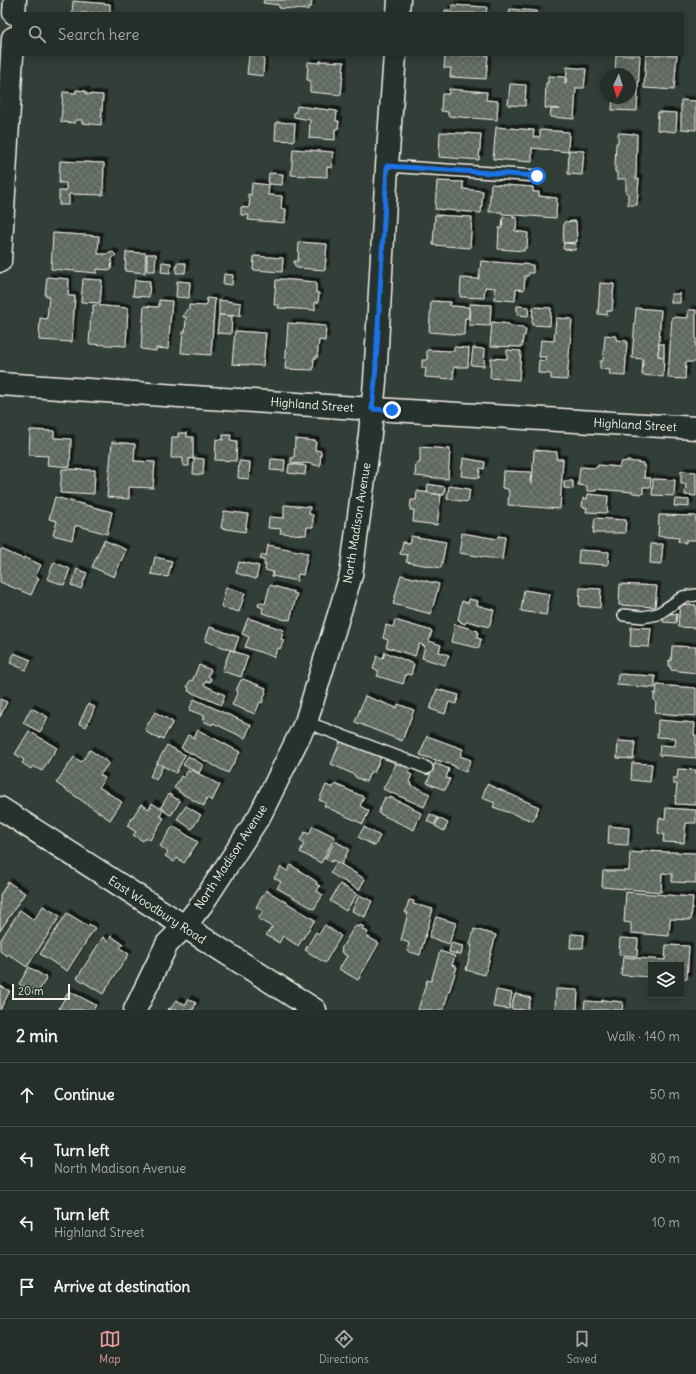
<!DOCTYPE html>
<html lang="en">
<head>
<meta charset="utf-8">
<style>
	body { margin:0; font-family:Delius,sans-serif; background:#323a36; color:#f1f3f6 }
	.controls { position:absolute; right:12px; bottom:12px; display:grid; overflow:hidden; border-radius:0px; box-shadow:0 2px 10px #0003 }
	.controls button { width:36px; height:36px; display:grid; place-items:center; padding:0; border:0; border-bottom:1px solid #424a47; background:#262e2a; color:#f1f3f6; font:20px sans-serif }
	.compass { position:absolute; left:600px; top:68px; width:36px; height:36px; border-radius:50%; background:#262e2a; box-shadow:0 2px 10px #0003; rotate:184deg }
	.scale { position:absolute; left:12px; bottom:10px; width:58px; box-sizing:border-box; padding-left:4px; border:2px solid #f4f1e8; border-top:0; font-size:11px; line-height:14px; white-space:nowrap; color:#f4f1e8; -webkit-text-stroke:3px #26332d; paint-order:stroke }
	.stop { position:absolute; width:12px; height:12px; margin:-9px; border:3px solid #1a73e8; border-radius:50%; background:#fff }
	.stop.end { background:#1a73e8; border-color:#fff; box-shadow:0 1px 4px #0008 }
	.list { margin:0; padding:0; list-style:none }
	h2 { display:flex; justify-content:space-between; align-items:center; height:52px; margin:0; padding:0 16px; font-size:17px }
	h2 small { font-size:13px; font-weight:400; color:#a4a8a8 }
	.list li { display:grid; grid-template-columns:26px 1fr auto; gap:12px; align-items:center; box-sizing:border-box; height:64px; padding:0 16px; border-top:1px solid #424a47 }
	.list b { display:block; font-size:15px; white-space:nowrap }
	.list p { margin:0; font-size:13px; white-space:nowrap; color:#a4a8a8 }
	.list em { font-size:13px; font-style:normal; color:#a4a8a8 }
	.icon { flex:none; width:22px; height:22px; fill:none; stroke:currentColor; stroke-width:2; stroke-linecap:round; stroke-linejoin:round }
	.map { position:relative; flex:none; width:696px; height:1010px; overflow:hidden }
	.search { position:absolute; background:#262e2a; box-shadow:0 2px 10px #0003; left:12px; right:12px; top:12px; height:44px; display:flex; align-items:center; gap:10px; box-sizing:border-box; padding:0 14px; border-radius:0px; color:#a4a8a8; font-size:15px }
	.sheet { height:308px; background:#262e2a }
	nav { display:flex; justify-content:space-around; align-items:center; box-sizing:border-box; height:56px; border-top:1px solid #424a47; background:#262e2a; font-size:11px; color:#a4a8a8 }
	nav a { display:grid; justify-items:center; gap:2px }
	nav .on { color:#e69b98 }
	.map>svg:first-child { display:block }
</style>
</head>
<body>
<div class="map">
<svg width="696" height="1010" viewBox="0 0 696 1010">
	<defs>
		<pattern id="building-cross-hatch" width="8" height="8" patternUnits="userSpaceOnUse"><rect width="8" height="8" fill="#5f6861"/><path d="M0 0l8 8M0 8l8-8" fill="none" stroke="#777e78"/></pattern>
		<filter id="shadow"><feDropShadow dx="3.5" dy="-3.5" stdDeviation="0" flood-color="#0009"/></filter>
	</defs>
	<rect width="100%" height="100%" fill="#323e38"/>
	<filter id="ink" filterUnits="userSpaceOnUse"><feTurbulence type="fractalNoise" baseFrequency=".025" numOctaves="2"/><feDisplacementMap in="SourceGraphic" scale="8" xChannelSelector="R" yChannelSelector="G"/><feConvolveMatrix kernelMatrix="1 2 1 2 8 2 1 2 1" color-interpolation-filters="sRGB"/></filter>
	<g filter="url(#ink)">
		<g fill="url(#building-cross-hatch)" stroke="#f4f1e8" filter="url(#shadow)">
			<path d="M264 0H312L311 7H308V10L279 8V5L263 3Z"/>
			<path d="M73 1 110 4V13H72Z"/>
			<path d="M452 5 487 7 486 13H445V10H452Z"/>
			<path d="M510 9 537 11V13H509Z"/>
			<path d="M249 55 264 56 263 76 247 74Z"/>
			<path d="M452 55H488L486 79 450 77 451 68H444L445 56H452Z"/>
			<path d="M616 55H640L637 111 612 110 613 98H630V74H615Z"/>
			<path d="M646 55H677L674 90 644 88Z"/>
			<path d="M320 61 344 62 341 95 310 92V80H307L308 62 319 63Z"/>
			<path d="M567 67 586 69 584 88H576L574 119 550 117 551 109H560L545 108 546 83H548V76L565 77V84H566Z"/>
			<path d="M510 84 526 85 525 106 508 105Z"/>
			<path d="M449 89 487 92 486 100 498 101 497 120 448 116V112L441 111 442 94H449Z"/>
			<path d="M76 90 86 91V94L103 95 101 125 82 123V120H75V123L61 122 63 92 76 93Z"/>
			<path d="M681 100 696 101V130L681 129Z"/>
			<path d="M297 106 337 111 336 121H339L338 129H335V140L309 138 310 120 294 117V112H296Z"/>
			<path d="M658 112 677 113 676 132 657 130Z"/>
			<path d="M276 122 295 123 294 141 275 140Z"/>
			<path d="M496 127 534 130 533 137H540V130L569 132 568 152 532 148V162L493 159Z"/>
			<path d="M440 132 481 134 479 160 439 157Z"/>
			<path d="M618 133 637 134 636 179H639L637 205H628V193H626V179H617V172H615V165L616 143H618Z"/>
			<path d="M293 149 333 152 332 168 327 167V177L291 175Z"/>
			<path d="M569 150 584 151 582 175 568 174Z"/>
			<path d="M60 161 104 163 103 195 69 194V205H59V191H66V183H59Z"/>
			<path d="M269 173 283 174 282 185 268 184Z"/>
			<path d="M437 181 463 182V189L483 191 481 213 435 209Z"/>
			<path d="M252 183 269 185 268 195 282 196 281 209H286L285 223 248 220 249 215H241V207L249 208 250 198H248V194L251 195Z"/>
			<path d="M491 184 533 187V192H539V196L557 198 556 218 502 214V212H489Z"/>
			<path d="M435 215 472 217 470 248 433 245Z"/>
			<path d="M503 217 517 218 516 229H515V231L528 233 527 248H524V251L498 249 499 228H502Z"/>
			<path d="M576 221 577 242 563 243 564 222Z"/>
			<path d="M53 233 99 236 98 254H107L113 252 116 255 112 259 111 270 97 269V273L51 269Z"/>
			<path d="M299 242 327 244 325 270 297 268 294 264V261H298Z"/>
			<path d="M564 243 576 244 575 250 563 249Z"/>
			<path d="M126 252 146 253 145 273 125 271Z"/>
			<path d="M147 254H156L155 271H147Z"/>
			<path d="M254 256 283 258 282 272 253 270Z"/>
			<path d="M481 261 533 265V273H529L528 276H525L524 290 516 289 515 301 494 299 495 288 485 287 484 298 460 297 461 278 479 279Z"/>
			<path d="M162 262 171 263 170 273 161 272Z"/>
			<path d="M177 263H186L185 273H176Z"/>
			<path d="M224 274 233 275 232 285 223 284Z"/>
			<path d="M47 277 69 279 68 296H75L72 342 39 340 40 318 47 319 49 296H45Z"/>
			<path d="M83 279 102 280 100 303 81 302Z"/>
			<path d="M280 279 316 282V293H319L318 303 315 302V310L278 308 279 305H274L276 280H280Z"/>
			<path d="M135 280 150 281 149 297 133 296Z"/>
			<path d="M177 281 190 282 189 298 176 297Z"/>
			<path d="M600 283 614 284 612 311H607V315L598 314Z"/>
			<rect x="671" y="294" width="9" height="9"/>
			<path d="M207 298 215 299 211 355 181 353 183 332H185L186 317H183L184 313H186V310H189V305L206 306Z"/>
			<path d="M159 300 172 301 168 349 156 348V351L141 349 144 306 159 307Z"/>
			<path d="M219 300 241 303 240 316 219 315Z"/>
			<path d="M431 301 451 302 450 306 469 307V318H465L464 335 429 332Z"/>
			<path d="M470 304 491 305 490 326 469 325Z"/>
			<path d="M93 305 128 308 126 346 89 344 91 314H93Z"/>
			<path d="M517 306 529 307 528 316 517 315Z"/>
			<path d="M533 307 551 308 550 326 532 325Z"/>
			<path d="M636 308 661 310 658 356 664 357 663 377 642 375 643 359 632 358Z"/>
			<path d="M688 310H696V362H686L685 379 668 378 672 317 688 318Z"/>
			<path d="M219 315 232 316 231 334 217 333Z"/>
			<path d="M556 318 572 319 567 380 551 379V374L538 373 539 360 545 361 546 357H539L541 340 554 341Z"/>
			<path d="M492 322 509 324V326L523 327V329H526L525 336H523L522 347 490 346Z"/>
			<path d="M288 323 326 326 325 341 319 340 317 358H314L313 370 285 369Z"/>
			<path d="M235 331 266 333 263 366 232 364Z"/>
			<path d="M605 335 616 336V340L627 341 625 376 609 375 610 370 600 369V361H603Z"/>
			<path d="M659 344H664V357L658 356Z"/>
			<path d="M454 347 469 348 468 367H454L453 379 425 377 426 368H422V360H427V350L454 351Z"/>
			<path d="M473 348 485 349 484 366 471 365Z"/>
			<path d="M507 350 521 351 519 380 490 378 491 358 507 359Z"/>
			<path d="M30 430 54 431V438L71 439 70 467 47 465 48 456 29 455Z"/>
			<path d="M178 433H187V437H193V459L189 458V466H183V458H171L172 437H178Z"/>
			<path d="M223 435H231L230 440 237 441 236 461 215 460 216 439 223 440Z"/>
			<path d="M295 439 316 441 315 450 321 451 320 466 314 465V464L303 463V464L291 463V458H294Z"/>
			<path d="M112 442 135 444 134 461 155 462 153 488 129 487V499L107 497Z"/>
			<path d="M420 447 450 449 448 479 415 476 416 463H420Z"/>
			<path d="M534 450 557 452 556 459H563L560 509 508 505 509 491H508V489L502 488 503 471 531 472 530 483 532 484Z"/>
			<path d="M194 458 204 459 203 475 193 474Z"/>
			<path d="M463 458 485 462 484 469 480 468 479 478 461 476Z"/>
			<path d="M271 459 285 460 284 471 270 470Z"/>
			<path d="M239 461 250 462 249 479 238 478Z"/>
			<path d="M628 461 643 463V466H645L644 478H651L650 487H643V494L633 493V492L596 489V491H587V486L578 485 580 467 595 468V467H598V465L619 467 621 462Z"/>
			<path d="M289 464 306 466 305 475 288 473Z"/>
			<path d="M62 469 95 470 94 494 78 493V494L60 493Z"/>
			<path d="M681 471 696 472V496L685 495 686 484H681Z"/>
			<path d="M653 479 675 480 674 496 652 495Z"/>
			<path d="M564 481H573V489L564 488Z"/>
			<path d="M428 484 445 487 444 495 427 493Z"/>
			<path d="M449 486 470 489 468 502 447 499Z"/>
			<path d="M417 491 441 495 437 525 413 522 414 510H410L411 500H416Z"/>
			<path d="M588 494 608 496 607 513 586 512 587 508 582 507 583 498 587 499Z"/>
			<path d="M55 497 112 512 107 534 79 526H75L72 540 53 535 57 521 49 519Z"/>
			<path d="M675 499 689 500V507L674 506Z"/>
			<path d="M284 505 310 507 309 514 313 515V527H307L306 535 280 533 281 529 268 528 269 517 284 518Z"/>
			<path d="M224 511 248 514 245 532 221 528Z"/>
			<path d="M659 515 696 516V540H686V543L678 542 679 538 658 536Z"/>
			<path d="M595 518 626 520 625 533H593Z"/>
			<path d="M462 533 497 539 498 536 505 537 502 560 459 553Z"/>
			<path d="M411 536 446 542 441 568 406 562 408 555 400 554 403 542 409 543Z"/>
			<path d="M104 540 126 550 114 577 92 567Z"/>
			<path d="M651 544H663L661 564 650 563Z"/>
			<path d="M268 545 308 553 303 575 298 574 297 581 272 576 273 572 265 570 266 565H264L265 561 260 559 262 554 266 556Z"/>
			<path d="M1 549 23 559 24 557 41 565 35 577 39 578 31 595 0 582V553Z"/>
			<path d="M579 550 609 552 608 565 578 563Z"/>
			<path d="M155 557 172 561 168 577 151 574Z"/>
			<path d="M54 562 70 569 64 585 47 579Z"/>
			<path d="M239 562 243 563V562L259 566 256 579 236 573Z"/>
			<path d="M77 569 87 573 81 589 71 585Z"/>
			<path d="M401 575 439 584 431 614 393 604Z"/>
			<path d="M620 584 657 586 655 607 619 605Z"/>
			<path d="M270 585 294 592 293 593 297 594 290 620 286 619V620L262 613 263 608 258 606 259 602 265 604Z"/>
			<path d="M226 587 245 593 239 612 221 607Z"/>
			<path d="M580 588 601 589 600 608 579 606Z"/>
			<path d="M524 590 550 594 546 615 521 611Z"/>
			<path d="M469 599 478 601 477 605 494 610 489 627 471 622H466L465 624 460 622 461 621 458 620 462 601 468 603Z"/>
			<path d="M680 604 696 605V628L678 627Z"/>
			<path d="M664 613 677 614 676 623 663 622Z"/>
			<path d="M248 618 284 630 281 639 284 640 280 649 278 648 274 657 245 647 249 637 242 634Z"/>
			<path d="M395 620 432 631 429 641 441 645 439 652 449 655 445 665 422 658 425 646 419 644 415 656 386 647 388 640 383 638 386 625 393 627Z"/>
			<path d="M455 624 478 631 477 638 481 639 479 648 451 642Z"/>
			<path d="M210 627 239 637 234 651 205 641Z"/>
			<path d="M631 627 651 628 649 647 630 646Z"/>
			<path d="M672 646 696 647V673L671 670V667H669V660L671 661Z"/>
			<path d="M230 650 248 656 241 677 222 671Z"/>
			<path d="M385 652 414 664 411 675 406 674 403 684 377 676 379 671 373 669 377 656 383 658Z"/>
			<path d="M14 653 31 660 26 670 10 663Z"/>
			<path d="M199 665 211 670 208 676 211 678 210 682 206 681 204 685 225 695 221 705 188 691 189 688 187 687 190 680 192 681Z"/>
			<path d="M618 674 655 676V688L617 685Z"/>
			<path d="M243 679 266 688 265 691 266 692 262 703 260 702 255 714 232 705 238 691 236 690 241 680H242Z"/>
			<path d="M657 685 696 688V716L655 713 656 702 654 701V693L656 694Z"/>
			<path d="M437 689 459 695 456 704 449 702 445 714 430 709Z"/>
			<path d="M365 696 397 708 398 704 414 710 402 741 355 722Z"/>
			<path d="M0 699 7 702 0 717Z"/>
			<path d="M194 699 251 725 245 738 213 723 212 725 203 721 205 716 189 710Z"/>
			<path d="M88 704 95 707 86 727 79 724Z"/>
			<path d="M31 708 48 717 40 732 23 723Z"/>
			<path d="M155 712 173 722 163 739 160 737 159 739 148 733 145 729Z"/>
			<path d="M658 720 695 723 694 735H696V758L659 755 660 745 675 746 676 738 657 737Z"/>
			<path d="M198 730 240 752 228 773 181 748 188 735 194 738Z"/>
			<path d="M29 731 57 748 42 771 33 766 31 769 22 763 24 760 15 754Z"/>
			<path d="M427 736 463 749 460 756 471 760 466 772 455 768V766L420 755Z"/>
			<path d="M341 740 381 757 374 773 371 771 366 782 355 777V775L331 764Z"/>
			<path d="M618 741 635 742 633 759 617 758Z"/>
			<path d="M167 745 185 755 176 773 157 763Z"/>
			<path d="M90 750 109 763 100 775 105 778 99 787 122 802 110 820 56 783 74 757 81 762Z"/>
			<path d="M188 756 203 765 199 773 183 765Z"/>
			<path d="M398 760 411 766 408 773 412 775 409 781 412 783 411 785 430 794 424 807 383 789Z"/>
			<path d="M157 763 163 766 156 780 150 776Z"/>
			<path d="M435 763 449 769 446 778 450 779 445 790 427 783Z"/>
			<path d="M632 763 652 764 650 782 631 780Z"/>
			<path d="M678 769 696 770V805L675 804 677 784H673V778H677Z"/>
			<path d="M188 770 190 772 192 770 220 785 212 801 207 798 204 806 179 792 180 791 174 788 181 776 184 778Z"/>
			<path d="M335 784 364 797 360 806 369 811 363 824 324 806 326 803 319 800 326 785 333 788Z"/>
			<path d="M487 784 539 807 533 821 493 807 495 803 482 798Z"/>
			<path d="M169 794 180 801 172 814 170 815 164 811 165 810 161 807Z"/>
			<path d="M385 797 390 799V797L413 808V809L421 813 414 830 378 813Z"/>
			<path d="M152 803 163 810 160 816 164 818 150 840 146 838 143 841 133 835 136 832 127 826 141 804 149 809Z"/>
			<path d="M186 806 201 815 192 829 177 819Z"/>
			<path d="M666 808 696 810V823H686L684 843 663 842 664 834 658 833 659 818 665 819Z"/>
			<path d="M430 814 438 818 434 825 427 821Z"/>
			<path d="M439 818 448 823 444 831 435 826Z"/>
			<path d="M173 826 198 842 184 863 177 858 174 862 165 856 168 852 160 846Z"/>
			<path d="M313 826 335 837 321 863 300 852 304 843 300 840 305 832 309 834Z"/>
			<path d="M609 826 629 828 628 845 608 844Z"/>
			<path d="M364 827 380 836 375 846 358 837Z"/>
			<path d="M335 841 349 849 341 865 333 860 332 862 325 859Z"/>
			<path d="M642 851 696 853V883L672 882V874L662 873 661 892 602 887 603 871H629L630 852 642 853Z"/>
			<path d="M337 862 365 879 359 890 330 873Z"/>
			<path d="M291 865 317 882 316 884 320 886 317 891 323 895 314 909 277 888 281 882 274 878 281 867 287 871Z"/>
			<path d="M8 882 25 893 0 931V895Z"/>
			<path d="M340 884 357 894 346 911 330 901Z"/>
			<path d="M266 890 315 920 298 946 283 936 279 943 266 935 272 927 258 919 263 911 256 907Z"/>
			<path d="M626 892 693 897 691 920 670 919 669 936 631 933V923L624 922Z"/>
			<path d="M359 895 372 901 365 917 352 911Z"/>
			<path d="M409 900 414 901 413 904 433 909 420 955 407 951 409 943 401 940 408 913H405Z"/>
			<path d="M43 906 60 916 27 967 8 954 7 956 0 951V941L20 910 34 920Z"/>
			<path d="M67 913 88 926 89 924 95 928 67 971 40 954Z"/>
			<path d="M436 917 456 923 449 944 429 937Z"/>
			<path d="M325 925 341 936 325 963 305 950 316 932 319 934Z"/>
			<path d="M360 925 364 927 362 929 368 932 366 936 379 943 358 980 339 969 347 956 341 952 342 950 341 949 353 929 356 926 359 927Z"/>
			<path d="M474 929 496 935 485 975 466 970 472 946 470 945Z"/>
			<path d="M571 934 584 935 583 948H570Z"/>
			<path d="M111 936 123 944 120 948 129 954 103 994 77 978 103 937 108 941Z"/>
			<path d="M620 938 638 939 637 956 619 955Z"/>
			<path d="M451 943 463 946 461 955 449 952Z"/>
			<path d="M666 945 689 946 687 979H681V965H651V977L621 975 623 957 665 960Z"/>
			<path d="M440 951 455 956 452 965 457 967 443 1010H418L427 980 431 981Z"/>
			<path d="M29 967 47 978 36 995 19 984Z"/>
			<path d="M0 986 10 991 0 1010Z"/>
			<path d="M556 989 578 990 577 1010H555Z"/>
			<path d="M496 990 512 993 509 1009 493 1007Z"/>
			<path d="M69 991 96 1005 93 1010H63L59 1008Z"/>
			<path d="M515 994 531 998 527 1010 511 1009Z"/>
			<path d="M189 999 196 1003 193 1010H168L169 1008 170 1009 177 1000 185 1005Z"/>
			<path d="M602 1000 623 1002 622 1010H584L585 1001 602 1002Z"/>
		</g>
		<g fill="none" stroke-linecap="round" stroke-linejoin="round">
			<defs>
				<g id="lane">
					<path d="M387 166 537 176"/>
					<path d="M624 615 643 617 658 614 683 597 696 595"/>
					<path d="M306 722 427 768"/>
				</g>
				<g id="street">
					<path d="M398 13 399 0"/>
					<path d="M0 384 357 408 696 428"/>
					<path d="M135 1010 167 944 184 927 202 904 260 815 306 722 351 575 370 434 375 381 387 166 395 55"/>
				</g>
				<g id="secondary">
					<path d="M14 13 15 0"/>
					<path d="M0 261 13 38"/>
					<path d="M0 808 315 1010"/>
				</g>
			</defs>
			<use href="#lane" stroke="#f4f1e8" stroke-width="14"/>
			<use href="#street" stroke="#f4f1e8" stroke-width="25"/>
			<use href="#secondary" stroke="#f4f1e8" stroke-width="25"/>
			<use href="#lane" stroke="#26332d" stroke-width="11"/>
			<use href="#street" stroke="#26332d" stroke-width="22"/>
			<use href="#secondary" stroke="#26332d" stroke-width="22"/>
		</g>
	</g>
	<g fill="none" stroke-linecap="round" stroke-linejoin="round" filter="url(#ink)">
		<path stroke="#1a73e8" stroke-width="5" d="M392 410 372 409 375 381 387 166 537 176"/>
	</g>
	<g text-anchor="middle" stroke-width="3" stroke-linejoin="round" paint-order="stroke">
		<g font-size="12" fill="#f4f1e8" stroke="#26332d">
			<text transform="translate(312 405) rotate(4)" y="4">Highland Street</text>
			<text transform="translate(635 425) rotate(3)" y="4">Highland Street</text>
			<text transform="translate(357 523) rotate(-81)" y="4">North Madison Avenue</text>
			<text transform="translate(231 857) rotate(-57)" y="4">North Madison Avenue</text>
			<text transform="translate(157 910) rotate(33)" y="4">East Woodbury Road</text>
		</g>
	</g>
</svg>
<div class="controls">
<button><svg class="icon" aria-label="layers" viewBox="0 0 24 24"><path d="M12 4l9 5-9 5-9-5zM3 14l9 5 9-5"/></svg></button>
</div>
<svg class="compass" viewBox="-18 -18 36 36"><path d="M0-13l5 13h-10z" fill="#e53935"/><path d="M0 13l5-13h-10z" fill="#a4a8a8"/></svg>
<div class="scale">20 m</div>
<div class="stop" style="left:537px;top:176px"></div>
<div class="stop end" style="left:392px;top:410px"></div>
<div class="search"><svg class="icon" aria-label="search" viewBox="0 0 24 24"><circle cx="10" cy="10" r="6"/><path d="M15 15l6 6"/></svg>Search here</div>
</div>
<section class="sheet">
<h2>2 min<small>Walk · 140 m</small></h2>
<ul class="list">
<li><svg class="icon" aria-label="ahead" viewBox="0 0 24 24"><path d="M12 20V5M6 11l6-6 6 6"/></svg><div><b>Continue</b></div><em>50 m</em></li>
<li><svg class="icon" aria-label="left" viewBox="0 0 24 24"><path d="M17 20v-9H6M10 6l-5 5 5 5"/></svg><div><b>Turn left</b><p>North Madison Avenue</p></div><em>80 m</em></li>
<li><svg class="icon" aria-label="left" viewBox="0 0 24 24"><path d="M17 20v-9H6M10 6l-5 5 5 5"/></svg><div><b>Turn left</b><p>Highland Street</p></div><em>10 m</em></li>
<li><svg class="icon" aria-label="arrive" viewBox="0 0 24 24"><path d="M6 21V4h12l-3 4 3 4H6"/></svg><div><b>Arrive at destination</b></div></li>
</ul>
</section>
<nav>
<a class="on"><svg class="icon" aria-label="map" viewBox="0 0 24 24"><path d="M3 6l6-2 6 2 6-2v14l-6 2-6-2-6 2zM9 4v14M15 6v14"/></svg>Map</a>
<a><svg class="icon" aria-label="directions" viewBox="0 0 24 24"><path d="M12 3l9 9-9 9-9-9zM9 14v-3h6M13 9l2 2-2 2"/></svg>Directions</a>
<a><svg class="icon" aria-label="saved" viewBox="0 0 24 24"><path d="M7 4h10v16l-5-4-5 4z"/></svg>Saved</a>
</nav>
</body>
</html>
